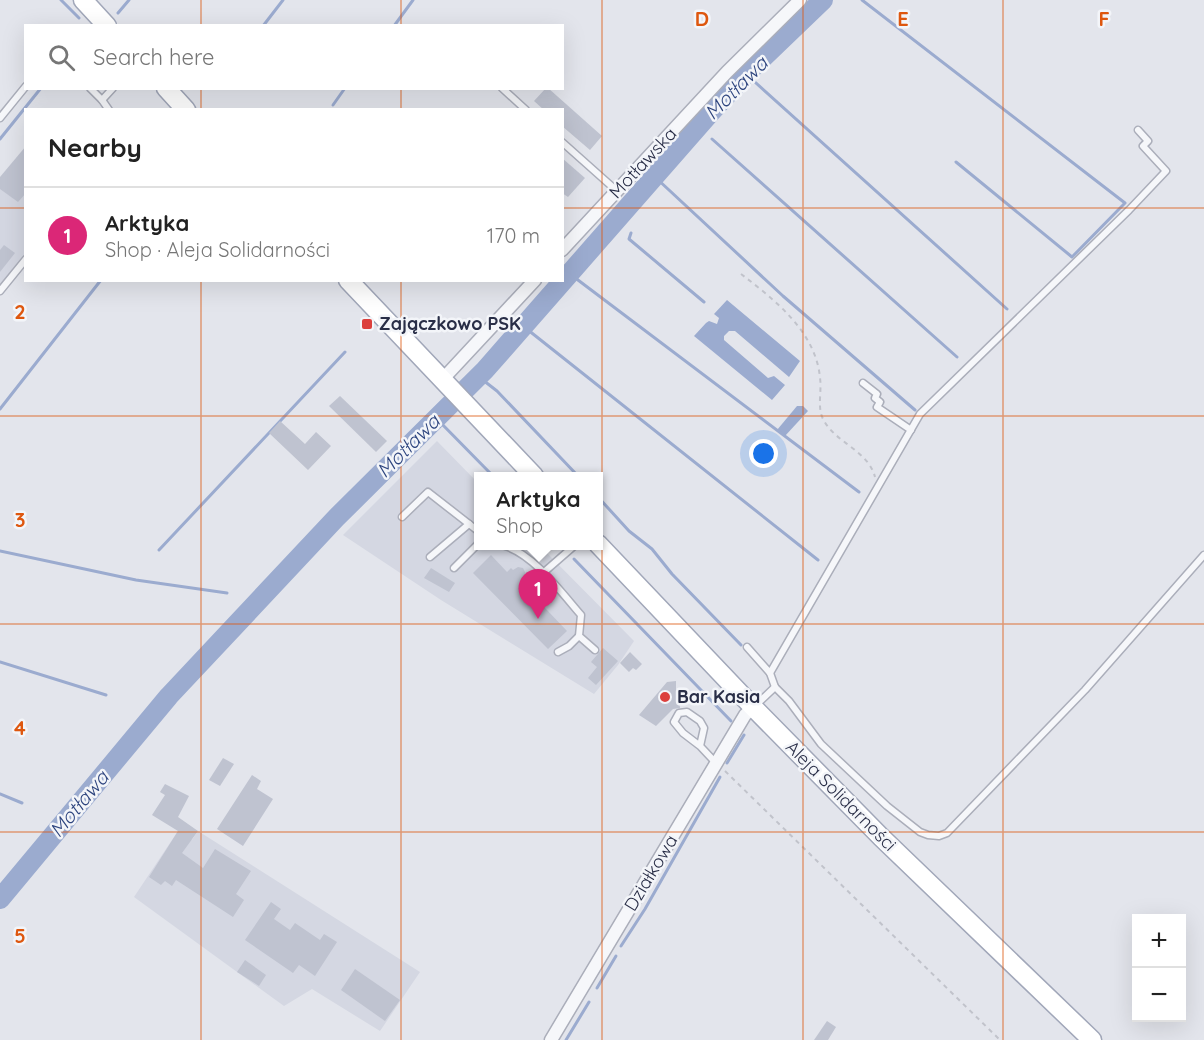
<!DOCTYPE html>
<html lang="en">
<head>
<meta charset="utf-8">
<style>
	body { margin:0; font-family:Quicksand,sans-serif; background:#f2f2f2; color:#222 }
	.controls { position:absolute; right:18px; bottom:18px; display:grid; overflow:hidden; border-radius:0px; box-shadow:0 6px 24px #0002 }
	.controls button { width:54px; height:54px; display:grid; place-items:center; padding:0; border:0; border-bottom:2px solid #e0e0e0; background:#fff; color:#222; font:30px sans-serif }
	.you { position:absolute; left:764px; top:454px; width:21px; height:21px; margin:-15px; border:4px solid #fff; border-radius:50%; background:#1a73e8; box-shadow:0 0 0 9px #1a73e833 }
	.badge { display:grid; place-items:center; width:39px; height:39px; border-radius:50%; background:#db2777; color:#fff; font-size:20px; font-weight:700 }
	.pin { position:absolute; translate:-50% -50px; filter:drop-shadow(0 2px 3px #0008) }
	.pin::after { content:''; position:absolute; top:32px; width:21px; height:18px; background:inherit; clip-path:polygon(0 0,100% 0,50% 100%) }
	.popup { position:absolute; left:474px; top:472px; width:129px; height:78px; box-sizing:border-box; display:grid; place-content:center; border-radius:0px; background:#fff; filter:drop-shadow(0 2px 4px #0005); font-size:20px; white-space:nowrap; color:#767676 }
	.popup b { font-size:22px; color:#222 }
	.popup::after { content:''; position:absolute; left:50%; top:100%; margin-left:-12px; border:12px solid transparent; border-top-color:#fff }
	.list { margin:0; padding:0; list-style:none }
	h2 { display:flex; justify-content:space-between; align-items:center; height:78px; margin:0; padding:0 24px; font-size:26px }
	h2 small { font-size:20px; font-weight:400; color:#767676 }
	.list li { display:grid; grid-template-columns:39px 1fr auto; gap:18px; align-items:center; box-sizing:border-box; height:96px; padding:0 24px; border-top:2px solid #e0e0e0 }
	.list b { display:block; font-size:22px; white-space:nowrap }
	.list p { margin:0; font-size:20px; white-space:nowrap; color:#767676 }
	.list em { font-size:20px; font-style:normal; color:#767676 }
	.icon { flex:none; width:33px; height:33px; fill:none; stroke:currentColor; stroke-width:2; stroke-linecap:round; stroke-linejoin:round }
	.map { position:relative; flex:none; width:1204px; height:1040px; overflow:hidden }
	.search { position:absolute; background:#fff; box-shadow:0 6px 24px #0002; left:24px; top:24px; width:540px; height:66px; display:flex; align-items:center; gap:15px; box-sizing:border-box; padding:0 21px; border-radius:0px; color:#767676; font-size:22px }
	.panel { position:absolute; background:#fff; box-shadow:0 6px 24px #0002; left:24px; top:108px; width:540px; height:174px; border-radius:0px }
	.map>svg:first-child { display:block }
</style>
</head>
<body>
<div class="map">
<svg width="1204" height="1040" viewBox="0 0 1204 1040">
	<rect width="100%" height="100%" fill="#e3e5ec"/>
	<g fill="#d4d7e2">
		<path d="M25 150V256L0 287V181Z"/>
		<path d="M437 441 478 483V546H540L634 641 618 665 594 694 441 600 343 535Z"/>
		<path d="M178 831 192 840 198 831 420 972 380 1031 312 989 284 1006 134 897Z"/>
	</g>
	<g fill="#9babcf">
		<path d="M727 300 800 361 789 377 735 331H729L724 336V340L768 378 774 376 785 385 772 400 694 336 706 323 709 321 717 324 719 318 714 314Z"/>
		<path d="M797 406H803L808 411 785 436 777 430Z"/>
	</g>
	<g fill="none" stroke-linecap="round" stroke-linejoin="round">
		<g stroke="#9babcf" stroke-width="3">
			<path d="M61 0 79 18"/>
			<path d="M862 0 1125 203 1072 257 956 162"/>
			<path d="M118 13 129 0"/>
			<path d="M263 26 283 0"/>
			<path d="M394 26 413 0"/>
			<path d="M746 74 1007 309"/>
			<path d="M333 105 345 88"/>
			<path d="M0 139 41 88"/>
			<path d="M712 139 957 357"/>
			<path d="M655 177 783 296 915 410"/>
			<path d="M631 233 629 239 704 302"/>
			<path d="M570 274 859 492"/>
			<path d="M523 326 818 560"/>
			<path d="M479 377 497 391 578 476"/>
			<path d="M0 409 101 280"/>
			<path d="M437 419 493 476"/>
			<path d="M598 497 629 531 652 549 672 574 741 645"/>
			<path d="M159 550 345 352"/>
			<path d="M0 551 136 580 227 593"/>
			<path d="M574 559 731 721"/>
			<path d="M0 662 106 695"/>
			<path d="M727 763 744 735"/>
			<path d="M0 794 22 803"/>
			<path d="M621 946 645 909 720 777"/>
			<path d="M597 988 616 956"/>
			<path d="M566 1040 589 1002"/>
		</g>
		<path stroke="#9babcf" stroke-width="20" d="M0 899 169 696 336 518 485 370 712 111 746 74 823 0"/>
	</g>
	<g fill="#bfc3d0">
		<path d="M546 88H548L602 136 590 150 562 126V110H544L534 101Z"/>
		<path d="M26 146V193L18 202 0 189V177Z"/>
		<path d="M562 158 585 178 568 197 562 193Z"/>
		<path d="M4 245 15 253 0 272V250Z"/>
		<path d="M340 396 387 441 376 452 329 406Z"/>
		<path d="M280 421 305 444 316 432 331 446 308 470 269 433Z"/>
		<path d="M491 555 507 572 511 568 513 570 518 567 523 568 528 578 526 583 528 585 525 587 567 631 548 649 473 573Z"/>
		<path d="M431 568 455 583 449 592 424 578Z"/>
		<path d="M603 648 618 661 596 685 588 678 597 667 591 662Z"/>
		<path d="M630 652 642 664 636 670 633 668 629 672 620 663Z"/>
		<path d="M676 681V689L678 690 680 708 673 709 656 726 639 715 667 682Z"/>
		<path d="M223 758 234 764 220 786 209 780Z"/>
		<path d="M252 775 261 781 257 789 273 799 243 846 217 829Z"/>
		<path d="M165 784 189 796 178 817 198 831 182 853 203 868 215 849 251 871 236 894 244 900 233 917 176 880 172 886 165 881 161 885 149 877 178 831 152 815 165 795 160 792Z"/>
		<path d="M271 902 281 909 274 919 290 930 295 923 320 940 324 934 337 942 315 976 299 965 293 973 245 940Z"/>
		<path d="M245 960 266 975 259 986 237 972Z"/>
		<path d="M355 969 400 1000 385 1021 341 990Z"/>
		<path d="M827 1021 836 1027 828 1040H814Z"/>
	</g>
	<g fill="none" stroke-linecap="round" stroke-linejoin="round">
		<defs>
			<g id="lane">
				<path d="M90 88 102 100"/>
				<path d="M502 88 526 110"/>
				<path d="M109 110 102 100 113 88"/>
				<path d="M0 118 26 86"/>
				<path d="M562 142 617 191"/>
				<path d="M0 291 26 259"/>
				<path d="M863 383 877 394 875 398 880 402 877 407 911 430"/>
				<path d="M402 517 428 492 478 531"/>
				<path d="M505 546C534 555 561 592 581 615L579 636 595 650"/>
				<path d="M430 557 469 524"/>
				<path d="M454 568 478 544"/>
				<path d="M543 573 574 546"/>
				<path d="M747 647 770 673 775 687"/>
				<path d="M558 652 569 646 579 636"/>
				<path d="M770 673 920 414 1129 210 1166 171 1143 146 1148 141 1138 130"/>
				<path d="M755 706 775 687 789 701 821 744 887 806 920 832 928 835 939 836 947 833 1085 690 1204 555"/>
				<path d="M700 746 683 733 674 722 679 713 687 712 700 721 704 728 700 746 716 763"/>
			</g>
			<g id="street">
				<path d="M562 250 727 72 800 0"/>
				<path d="M442 380 535 280"/>
				<path d="M551 1040 745 715 753 707"/>
			</g>
			<g id="primary">
				<path d="M83 0 107 26"/>
				<path d="M166 88 186 110"/>
				<path d="M348 280 534 476"/>
				<path d="M598 544 753 707 881 837 1092 1040"/>
			</g>
		</defs>
		<use href="#lane" stroke="#abaeba" stroke-width="9"/>
		<use href="#street" stroke="#abaeba" stroke-width="15"/>
		<use href="#primary" stroke="#a1a7b9" stroke-width="21"/>
		<g stroke="#c1c3cb" stroke-width="2" stroke-dasharray="4.5 4.5" stroke-linecap="butt">
			<path d="M741 274C775 300 816 332 820 378 822 391 817 407 823 419 835 443 868 450 875 477"/>
			<path d="M725 771 1000 1040"/>
		</g>
		<use href="#lane" stroke="#f6f7fa" stroke-width="6"/>
		<use href="#street" stroke="#f6f7fa" stroke-width="12"/>
		<use href="#primary" stroke="#fff" stroke-width="18"/>
	</g>
	<path fill="none" stroke="#de570f" stroke-width="1.5" stroke-opacity="0.55" d="M201 0V26M401 0V26M602 0V1040M803 0V1040M1003 0V1040M201 88V110M401 88V110M0 208H26M562 208H1204M201 280V1040M401 280V1040M0 416H1204M0 624H1204M0 832H1204"/>
	<g fill="#dc403d" stroke="#f3f5f9" stroke-width="2">
		<rect x="361" y="318" width="12" height="12" rx="3"/>
		<circle cx="665" cy="697" r="6"/>
	</g>
	<g text-anchor="middle" stroke-width="5" stroke-linejoin="round" paint-order="stroke">
		<g font-size="18" fill="#292e47" stroke="#f3f5f9">
			<text transform="translate(643 163) rotate(-47)" y="6">Motławska</text>
			<text transform="translate(841 796) rotate(45)" y="6">Aleja Solidarności</text>
			<text transform="translate(651 873) rotate(-59)" y="6">Działkowa</text>
		</g>
		<g font-size="18" font-weight="bold" fill="#292e47" stroke="#f3f5f9" text-anchor="start">
			<text x="379" y="330">Zajączkowo PSK</text>
			<text x="677" y="703">Bar Kasia</text>
		</g>
		<g font-size="20" font-style="italic" fill="#2e457f" stroke="#f3f5f9">
			<text transform="translate(736 88) rotate(-45)" y="7">Motława</text>
			<text transform="translate(408 446) rotate(-45)" y="7">Motława</text>
			<text transform="translate(79 804) rotate(-50)" y="7">Motława</text>
		</g>
	</g>
	<g font-size="20" text-anchor="middle" font-weight="bold" fill="#de570f" stroke="#f3f5f9" stroke-width="5" stroke-linejoin="round" paint-order="stroke">
		<text x="702" y="26">D</text>
		<text x="903" y="26">E</text>
		<text x="1104" y="26">F</text>
		<text x="20" y="319">2</text>
		<text x="20" y="527">3</text>
		<text x="20" y="735">4</text>
		<text x="20" y="943">5</text>
	</g>
</svg>
<div class="controls">
<button>+</button>
<button>−</button>
</div>
<div class="you"></div>
<div class="pin badge" style="left:538px;top:619px">1</div>
<div class="popup"><b>Arktyka</b>Shop</div>
<div class="search"><svg class="icon" aria-label="search" viewBox="0 0 24 24"><circle cx="10" cy="10" r="6"/><path d="M15 15l6 6"/></svg>Search here</div>
<section class="panel">
<h2>Nearby<small></small></h2>
<ul class="list">
<li><span class="badge">1</span><div><b>Arktyka</b><p>Shop · Aleja Solidarności</p></div><em>170 m</em></li>
</ul>
</section>
</div>
</body>
</html>
